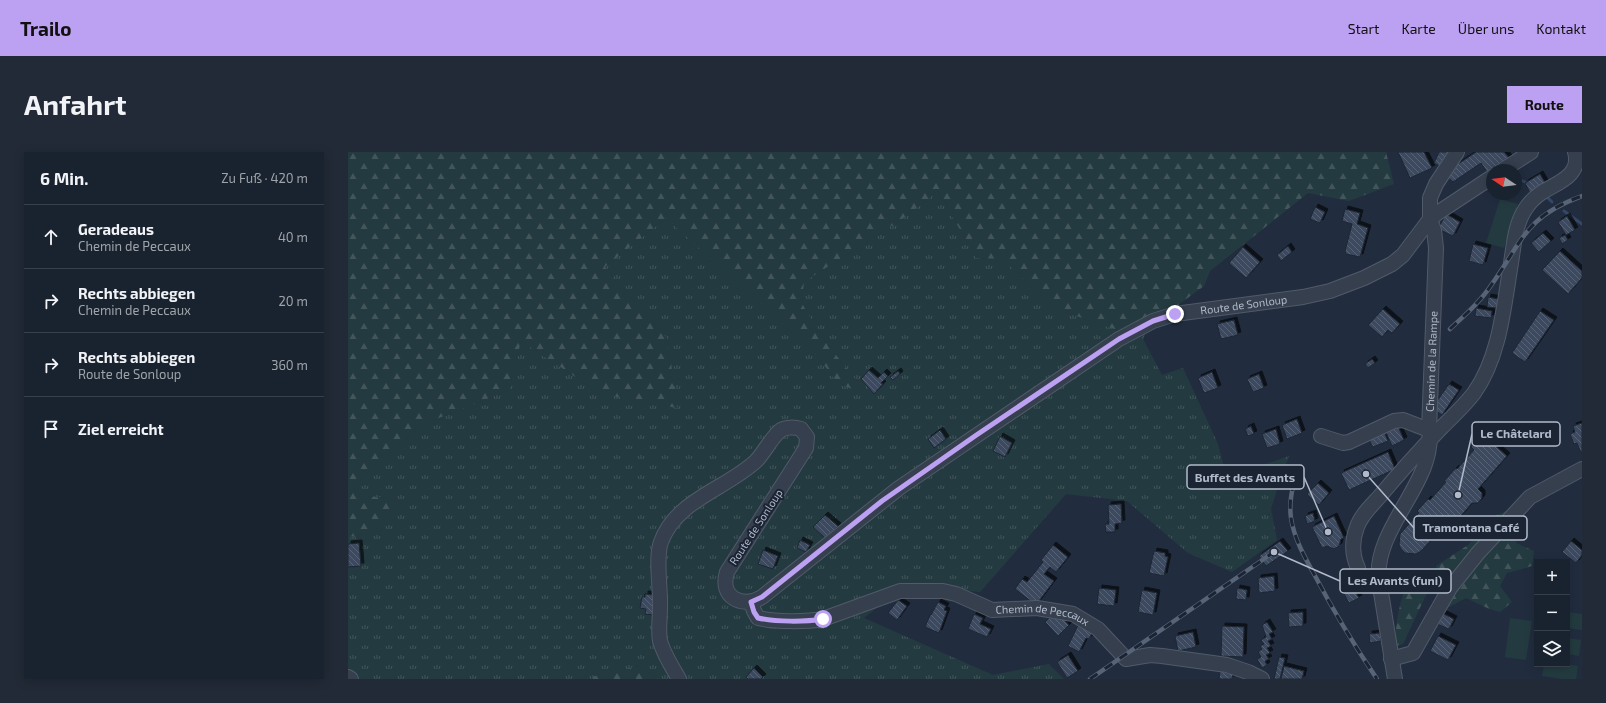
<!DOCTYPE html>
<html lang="de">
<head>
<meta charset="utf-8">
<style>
	body { margin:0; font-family:"Exo 2",sans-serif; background:#222a37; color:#f1f3f6 }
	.controls { position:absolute; right:12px; bottom:12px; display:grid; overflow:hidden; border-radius:0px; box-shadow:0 2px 10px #0003 }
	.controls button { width:36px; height:36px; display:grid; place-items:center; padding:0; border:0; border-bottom:1px solid #373f4b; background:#19222f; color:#f1f3f6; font:20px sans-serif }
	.compass { position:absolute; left:1138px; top:12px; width:36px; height:36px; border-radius:50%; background:#19222f; box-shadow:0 2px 10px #0003; rotate:283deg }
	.stop { position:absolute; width:12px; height:12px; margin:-9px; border:3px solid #bca0f2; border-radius:50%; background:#fff }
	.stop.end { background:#bca0f2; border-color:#fff; box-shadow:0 1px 4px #0008 }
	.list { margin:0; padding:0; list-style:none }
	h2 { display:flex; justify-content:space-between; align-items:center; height:52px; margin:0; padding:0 16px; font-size:17px }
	h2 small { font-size:13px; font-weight:400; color:#9fa4aa }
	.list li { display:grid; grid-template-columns:26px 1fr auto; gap:12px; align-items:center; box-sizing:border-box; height:64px; padding:0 16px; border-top:1px solid #373f4b }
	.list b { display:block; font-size:15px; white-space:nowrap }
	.list p { margin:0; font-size:13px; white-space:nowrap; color:#9fa4aa }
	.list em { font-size:13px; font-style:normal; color:#9fa4aa }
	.icon { flex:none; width:22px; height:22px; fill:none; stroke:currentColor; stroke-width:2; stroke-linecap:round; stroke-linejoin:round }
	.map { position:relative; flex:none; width:1234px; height:527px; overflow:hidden; border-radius:0px }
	header { display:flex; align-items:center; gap:24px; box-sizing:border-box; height:56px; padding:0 20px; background:#bca0f2; color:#111 }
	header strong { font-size:19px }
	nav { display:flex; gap:22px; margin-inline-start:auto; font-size:14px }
	.intro { display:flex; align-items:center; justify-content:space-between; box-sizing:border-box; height:96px; padding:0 24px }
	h1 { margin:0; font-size:28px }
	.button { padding:10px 18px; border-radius:0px; background:#bca0f2; color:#111; font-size:14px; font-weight:700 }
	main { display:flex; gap:24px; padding:0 24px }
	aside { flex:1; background:#19222f; border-radius:0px; box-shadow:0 2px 10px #0003 }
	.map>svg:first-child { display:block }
</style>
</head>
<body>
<header>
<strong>Trailo</strong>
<nav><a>Start</a><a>Karte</a><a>Über uns</a><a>Kontakt</a></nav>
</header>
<div class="intro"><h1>Anfahrt</h1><a class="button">Route</a></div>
<main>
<aside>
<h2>6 Min.<small>Zu Fuß · 420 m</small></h2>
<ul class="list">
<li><svg class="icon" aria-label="ahead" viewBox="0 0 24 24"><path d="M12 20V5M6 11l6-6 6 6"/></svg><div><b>Geradeaus</b><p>Chemin de Peccaux</p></div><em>40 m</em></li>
<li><svg class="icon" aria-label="right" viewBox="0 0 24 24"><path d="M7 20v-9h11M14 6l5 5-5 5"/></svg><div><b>Rechts abbiegen</b><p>Chemin de Peccaux</p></div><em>20 m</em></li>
<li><svg class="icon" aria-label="right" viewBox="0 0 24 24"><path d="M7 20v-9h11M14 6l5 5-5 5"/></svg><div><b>Rechts abbiegen</b><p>Route de Sonloup</p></div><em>360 m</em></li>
<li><svg class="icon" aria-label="arrive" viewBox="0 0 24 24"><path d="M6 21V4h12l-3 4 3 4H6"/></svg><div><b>Ziel erreicht</b></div></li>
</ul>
</aside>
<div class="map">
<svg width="1234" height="527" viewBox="0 0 1234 527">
	<defs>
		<pattern id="grass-tufts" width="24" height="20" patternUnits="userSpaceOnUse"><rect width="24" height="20" fill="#233b40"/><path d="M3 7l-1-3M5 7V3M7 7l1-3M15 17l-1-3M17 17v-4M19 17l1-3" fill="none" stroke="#41555a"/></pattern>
		<pattern id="forest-firs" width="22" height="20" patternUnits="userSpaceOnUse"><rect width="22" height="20" fill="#233b40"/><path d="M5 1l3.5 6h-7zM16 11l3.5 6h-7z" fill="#41555a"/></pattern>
		<pattern id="building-back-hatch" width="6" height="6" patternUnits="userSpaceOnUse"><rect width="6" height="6" fill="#3d4a5f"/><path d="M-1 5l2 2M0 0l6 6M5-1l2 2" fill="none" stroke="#576275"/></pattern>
		<filter id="shadow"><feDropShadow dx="3" dy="-3" stdDeviation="0" flood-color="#0009"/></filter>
	</defs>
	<rect width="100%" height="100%" fill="#212d3f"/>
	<path fill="url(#grass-tufts)" d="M590 39 628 106 654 107 708 157 795 187 814 223 835 216 870 292 879 326 941 304 931 331 923 357 929 388 884 420 840 401 779 349 718 342 632 440 559 432 516 466 645 523 701 512 716 527H311L291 514 243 526 245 527H0V388L4 384 20 389 37 364 39 346 12 344 6 336 35 303 81 270 161 238 173 189 253 242 320 188 257 115 318 66 466 200 490 231 512 233 469 179 454 151 456 130 554 67Z"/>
	<g fill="url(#forest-firs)">
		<path d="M0 0H1038L1046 32 1001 49 960 41 862 119 856 134 799 176 795 187 708 157 654 107 628 106 590 39 554 67 456 130 454 151 469 179 512 233 511 237H504L490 231 466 200 318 66 257 115 320 188 329 256 253 242 173 189 161 238 81 270 35 303 6 336 13 344 39 346 52 351V359L37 364 20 389 4 384 0 388Z"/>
		<path d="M1158 359 1170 376 1168 391 1186 399 1184 414 1159 421 1152 434 1164 450 1152 460 1139 456 1118 446 1101 455 1091 438 1079 441 1055 492 1048 494C1046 481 1052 443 1060 432 1062 427 1071 424 1075 421L1091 426 1088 414 1120 393 1149 363Z"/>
		<path d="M291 514 311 527H245L243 525Z"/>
	</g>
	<g fill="#233b40">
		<path d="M1152 47 1170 52 1156 96 1138 91Z"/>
		<path d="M1219 460 1234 462V478L1219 476Z"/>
		<path d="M1162 466 1184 469 1178 508 1157 505Z"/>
		<path d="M1219 486 1233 488 1231 504 1219 502Z"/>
		<path d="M1196 512H1219L1230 514 1228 527H1214L1194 524Z"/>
	</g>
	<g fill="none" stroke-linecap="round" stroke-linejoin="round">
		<g stroke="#344767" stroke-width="3">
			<path d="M1168 26 1177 30"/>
			<path d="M1198 44 1204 50"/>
			<path d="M1216 59 1234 72"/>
		</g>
	</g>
	<g fill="url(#building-back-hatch)" stroke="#1d2635" filter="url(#shadow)">
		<path d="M1050 0H1076L1084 16 1062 26Z"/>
		<path d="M1091 0H1103L1097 17 1086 11Z"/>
		<path d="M1128 0H1156L1162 7 1148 18H1144V21L1141 23 1133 11 1105 30 1098 24 1110 12Z"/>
		<path d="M1192 22 1199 34 1183 43 1177 31Z"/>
		<path d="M967 55 977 60 972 71 962 67Z"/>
		<path d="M997 57 1012 61 1009 72 1020 76 1012 105 998 102 997 99 1004 72 994 69Z"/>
		<path d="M1098 62 1112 70 1105 84 1090 77Z"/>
		<path d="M1219 64 1227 78 1218 83 1210 70Z"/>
		<path d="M1195 81 1203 89 1191 100 1183 91Z"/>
		<path d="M1217 83 1220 88 1214 92 1211 86Z"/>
		<path d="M1125 92 1140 96 1135 113 1121 109Z"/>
		<path d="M940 94 944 100 933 109 929 103Z"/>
		<path d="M895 95 912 110 898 126 881 111Z"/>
		<path d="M1212 99 1234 119V126L1220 142 1194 118Z"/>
		<path d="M1140 145 1150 147 1149 156 1139 155Z"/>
		<path d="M1128 156 1144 159 1143 166 1127 164Z"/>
		<path d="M1035 157 1052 172 1044 181 1040 178 1034 185 1020 173Z"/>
		<path d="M1192 159 1206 168 1177 210 1164 201Z"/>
		<path d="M886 168 890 183 873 187 869 172Z"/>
		<path d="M1024 207 1027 211 1020 216 1017 212Z"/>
		<path d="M521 218 530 226 536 220 540 224 533 231 535 232 526 242 513 227Z"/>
		<path d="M550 219 552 222 545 228 542 225Z"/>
		<path d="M864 220 870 236 856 241 850 226Z"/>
		<path d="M911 222 916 236 905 240 899 227Z"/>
		<path d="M1101 232 1111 238 1094 263 1084 256Z"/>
		<path d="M949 267 954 281 939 287 934 273Z"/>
		<path d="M1234 271V300L1233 301 1229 291 1226 292 1222 282 1227 280 1225 274Z"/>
		<path d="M1049 272 1056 288 1044 294 1037 278Z"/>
		<path d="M903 274 906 282 900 284 897 277Z"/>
		<path d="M928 277 932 292 919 296 914 282Z"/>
		<path d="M1035 277 1040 289 1025 295 1019 284Z"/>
		<path d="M592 278 598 287 586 296 580 287Z"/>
		<path d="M1134 282 1159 304 1130 337 1134 341V346L1130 351H1124L1106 372 1102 368 1073 399 1068 402 1057 401 1053 397 1051 393 1052 382 1071 361 1069 359 1080 347 1082 348 1098 330 1096 329 1108 316 1109 317 1126 298 1123 295Z"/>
		<path d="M652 284 664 291 657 305 645 299Z"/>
		<path d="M1040 300 1047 317 1001 338 993 321Z"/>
		<path d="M970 331 981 341 971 353 959 342Z"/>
		<path d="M773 352 774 371 767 372V380H758L757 372H761L760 353Z"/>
		<path d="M965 361 967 369 959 372 957 364Z"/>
		<path d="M477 363 490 374 478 387 465 375Z"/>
		<path d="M986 364 996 386 993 387 991 394 986 397 979 394 974 396 964 375Z"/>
		<path d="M452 388 462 393 458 400 449 396Z"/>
		<path d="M932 389 940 399 918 414 911 404Z"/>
		<path d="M1223 389 1234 398V403L1228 411 1214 400Z"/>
		<path d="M11 391 13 414 0 415V392Z"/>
		<path d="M705 393 720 405 708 420 702 415 696 422 706 429 688 453 667 437 674 427 679 430 695 410 693 408Z"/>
		<path d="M415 398 430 404 425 417 410 412Z"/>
		<path d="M806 399 817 401V404L820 405 816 424 801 421Z"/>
		<path d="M926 424 927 439 911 441 910 426Z"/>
		<path d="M1000 426 1011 446 1001 451 990 431Z"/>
		<path d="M751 436 768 438 766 454 749 452Z"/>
		<path d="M889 436 899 438 898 448 888 447Z"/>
		<path d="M794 438 809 441 805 463 790 460Z"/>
		<path d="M297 442 308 443 306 463 297 462 298 457 292 456 294 445H297Z"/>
		<path d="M550 448 559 454 549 468 540 461Z"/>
		<path d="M590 450 598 454 596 458 599 459 591 481 577 475 582 463H583Z"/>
		<path d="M708 459 721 473 710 484 697 470Z"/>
		<path d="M955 460V474L941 475 940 461Z"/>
		<path d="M1094 461 1106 467 1101 477 1089 472Z"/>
		<path d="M626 462 635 466 632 472 643 477 639 485 620 477Z"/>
		<path d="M732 469 746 477 741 487 738 486 731 500 720 494Z"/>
		<path d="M919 470 925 480 921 482 924 487 920 489 923 494 919 496 922 501 918 503 921 507 917 509 919 513 914 516 909 507 913 505 910 500 914 497 912 494 916 492 913 488 918 485 914 473Z"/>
		<path d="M874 474 896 475 895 505 873 504Z"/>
		<path d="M845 480 848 495 830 499 827 484Z"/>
		<path d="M1032 481 1033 489 1022 491 1021 482Z"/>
		<path d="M1090 484 1108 493 1100 508 1082 499Z"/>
		<path d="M720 503 730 519 719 526 709 510Z"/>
		<path d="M931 505 937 506 932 527H926Z"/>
		<path d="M936 514 956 519 954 527H933Z"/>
		<path d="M406 516 415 525 413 527H400L398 525Z"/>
		<path d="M872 519 885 522 884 527H871Z"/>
	</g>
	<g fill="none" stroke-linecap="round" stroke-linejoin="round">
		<defs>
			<g id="minor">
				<path d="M1155 18 1183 0"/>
				<path d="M973 284 995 291 1001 290 1046 269 1055 268 1081 278"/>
				<path d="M1010 416C1004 403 1004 388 1009 375 1013 363 1024 353 1032 344 1052 320 1072 298 1093 276 1104 265 1117 253 1126 241 1152 205 1156 153 1163 111 1166 92 1167 72 1178 56 1182 50 1187 45 1193 41 1208 31 1234 24 1227 0"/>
				<path id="s1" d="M403 450 406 459 410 466C428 470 457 470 475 467L552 439H595L608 442 644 458 689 456 725 462 750 477 778 507 802 503 814 504 879 513 900 520 914 527"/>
				<path d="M1043 507 1065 501 1102 436 1130 401 1182 345 1234 317"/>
				<path d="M0 525 3 527"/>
				<path id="s2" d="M331 527C324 515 316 503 312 489 310 478 312 467 312 456 313 438 307 406 313 390 328 348 378 337 408 309 416 301 425 283 433 278 438 275 447 275 453 277L459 285 458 296 379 420C371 445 394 457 414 445L551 336 771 187 805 169 827 162 955 145 982 139 1016 126 1044 112 1055 103 1079 71 1088 62 1144 25"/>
				<path id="s3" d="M1047 527 1031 428C1025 376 1089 329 1081 278L1088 96 1086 78 1082 68V46L1088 32 1109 0"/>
			</g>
		</defs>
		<use href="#minor" stroke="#515a69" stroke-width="16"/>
		<use href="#minor" stroke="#353f4e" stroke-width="14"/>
		<defs>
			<g id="rail">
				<path d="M1102 177C1117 163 1133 149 1144 132 1175 88 1178 64 1234 44"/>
				<path d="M946 330C943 342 941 353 943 366 946 386 956 404 966 422 985 458 1006 493 1029 527"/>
				<path d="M742 527 926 400"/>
			</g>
		</defs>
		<use href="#rail" stroke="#576376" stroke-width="4.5"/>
		<use href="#rail" stroke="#1b2433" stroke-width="3" stroke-dasharray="9" stroke-linecap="butt"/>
	</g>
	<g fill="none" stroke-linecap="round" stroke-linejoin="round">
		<path stroke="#bca0f2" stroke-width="5" d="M475 467C457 470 428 470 410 466L406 460 403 450 414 445 534 349 627 284 771 187 805 169 827 162"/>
	</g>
	<g text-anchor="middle" stroke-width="4" stroke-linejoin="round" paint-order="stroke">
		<g font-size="11" fill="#b1baca" stroke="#1b2433">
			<text dy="4" stroke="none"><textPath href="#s2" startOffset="1128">Route de Sonloup</textPath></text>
			<text dy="4" stroke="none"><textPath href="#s3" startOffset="330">Chemin de la Rampe</textPath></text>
			<text transform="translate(408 375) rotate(-57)" y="4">Route de Sonloup</text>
			<text dy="4" stroke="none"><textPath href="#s1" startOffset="312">Chemin de Peccaux</textPath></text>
		</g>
	</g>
	<path fill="none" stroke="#b1baca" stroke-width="1.5" d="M1110 343L1124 282M980 380L956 325M1018 322L1066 376M926 400L992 429"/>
	<g fill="#b1baca" stroke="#1b2433" stroke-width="1.5">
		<circle cx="1110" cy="343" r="4"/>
		<circle cx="980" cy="380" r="4"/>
		<circle cx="1018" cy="322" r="4"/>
		<circle cx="926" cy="400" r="4"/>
	</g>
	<g fill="#1b2433" stroke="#b1baca" stroke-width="1.5">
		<rect x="1124" y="270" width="88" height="24" rx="4"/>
		<rect x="839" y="313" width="117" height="24" rx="4"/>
		<rect x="1066" y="364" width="113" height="24" rx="4"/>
		<rect x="992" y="417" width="111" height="24" rx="4"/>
	</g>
	<g font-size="12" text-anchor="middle" font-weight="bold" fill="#b1baca">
		<text x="1168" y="286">Le Châtelard</text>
		<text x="897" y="330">Buffet des Avants</text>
		<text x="1123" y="380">Tramontana Café</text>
		<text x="1047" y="433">Les Avants (funi)</text>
	</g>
</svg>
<div class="controls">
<button>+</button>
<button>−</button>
<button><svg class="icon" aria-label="layers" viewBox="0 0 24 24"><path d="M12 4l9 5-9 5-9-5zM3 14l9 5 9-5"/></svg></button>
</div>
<svg class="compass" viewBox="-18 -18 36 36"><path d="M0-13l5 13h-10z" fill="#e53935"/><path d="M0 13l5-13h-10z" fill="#9fa4aa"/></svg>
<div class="stop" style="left:475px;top:467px"></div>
<div class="stop end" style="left:827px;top:162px"></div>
</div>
</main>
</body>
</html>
